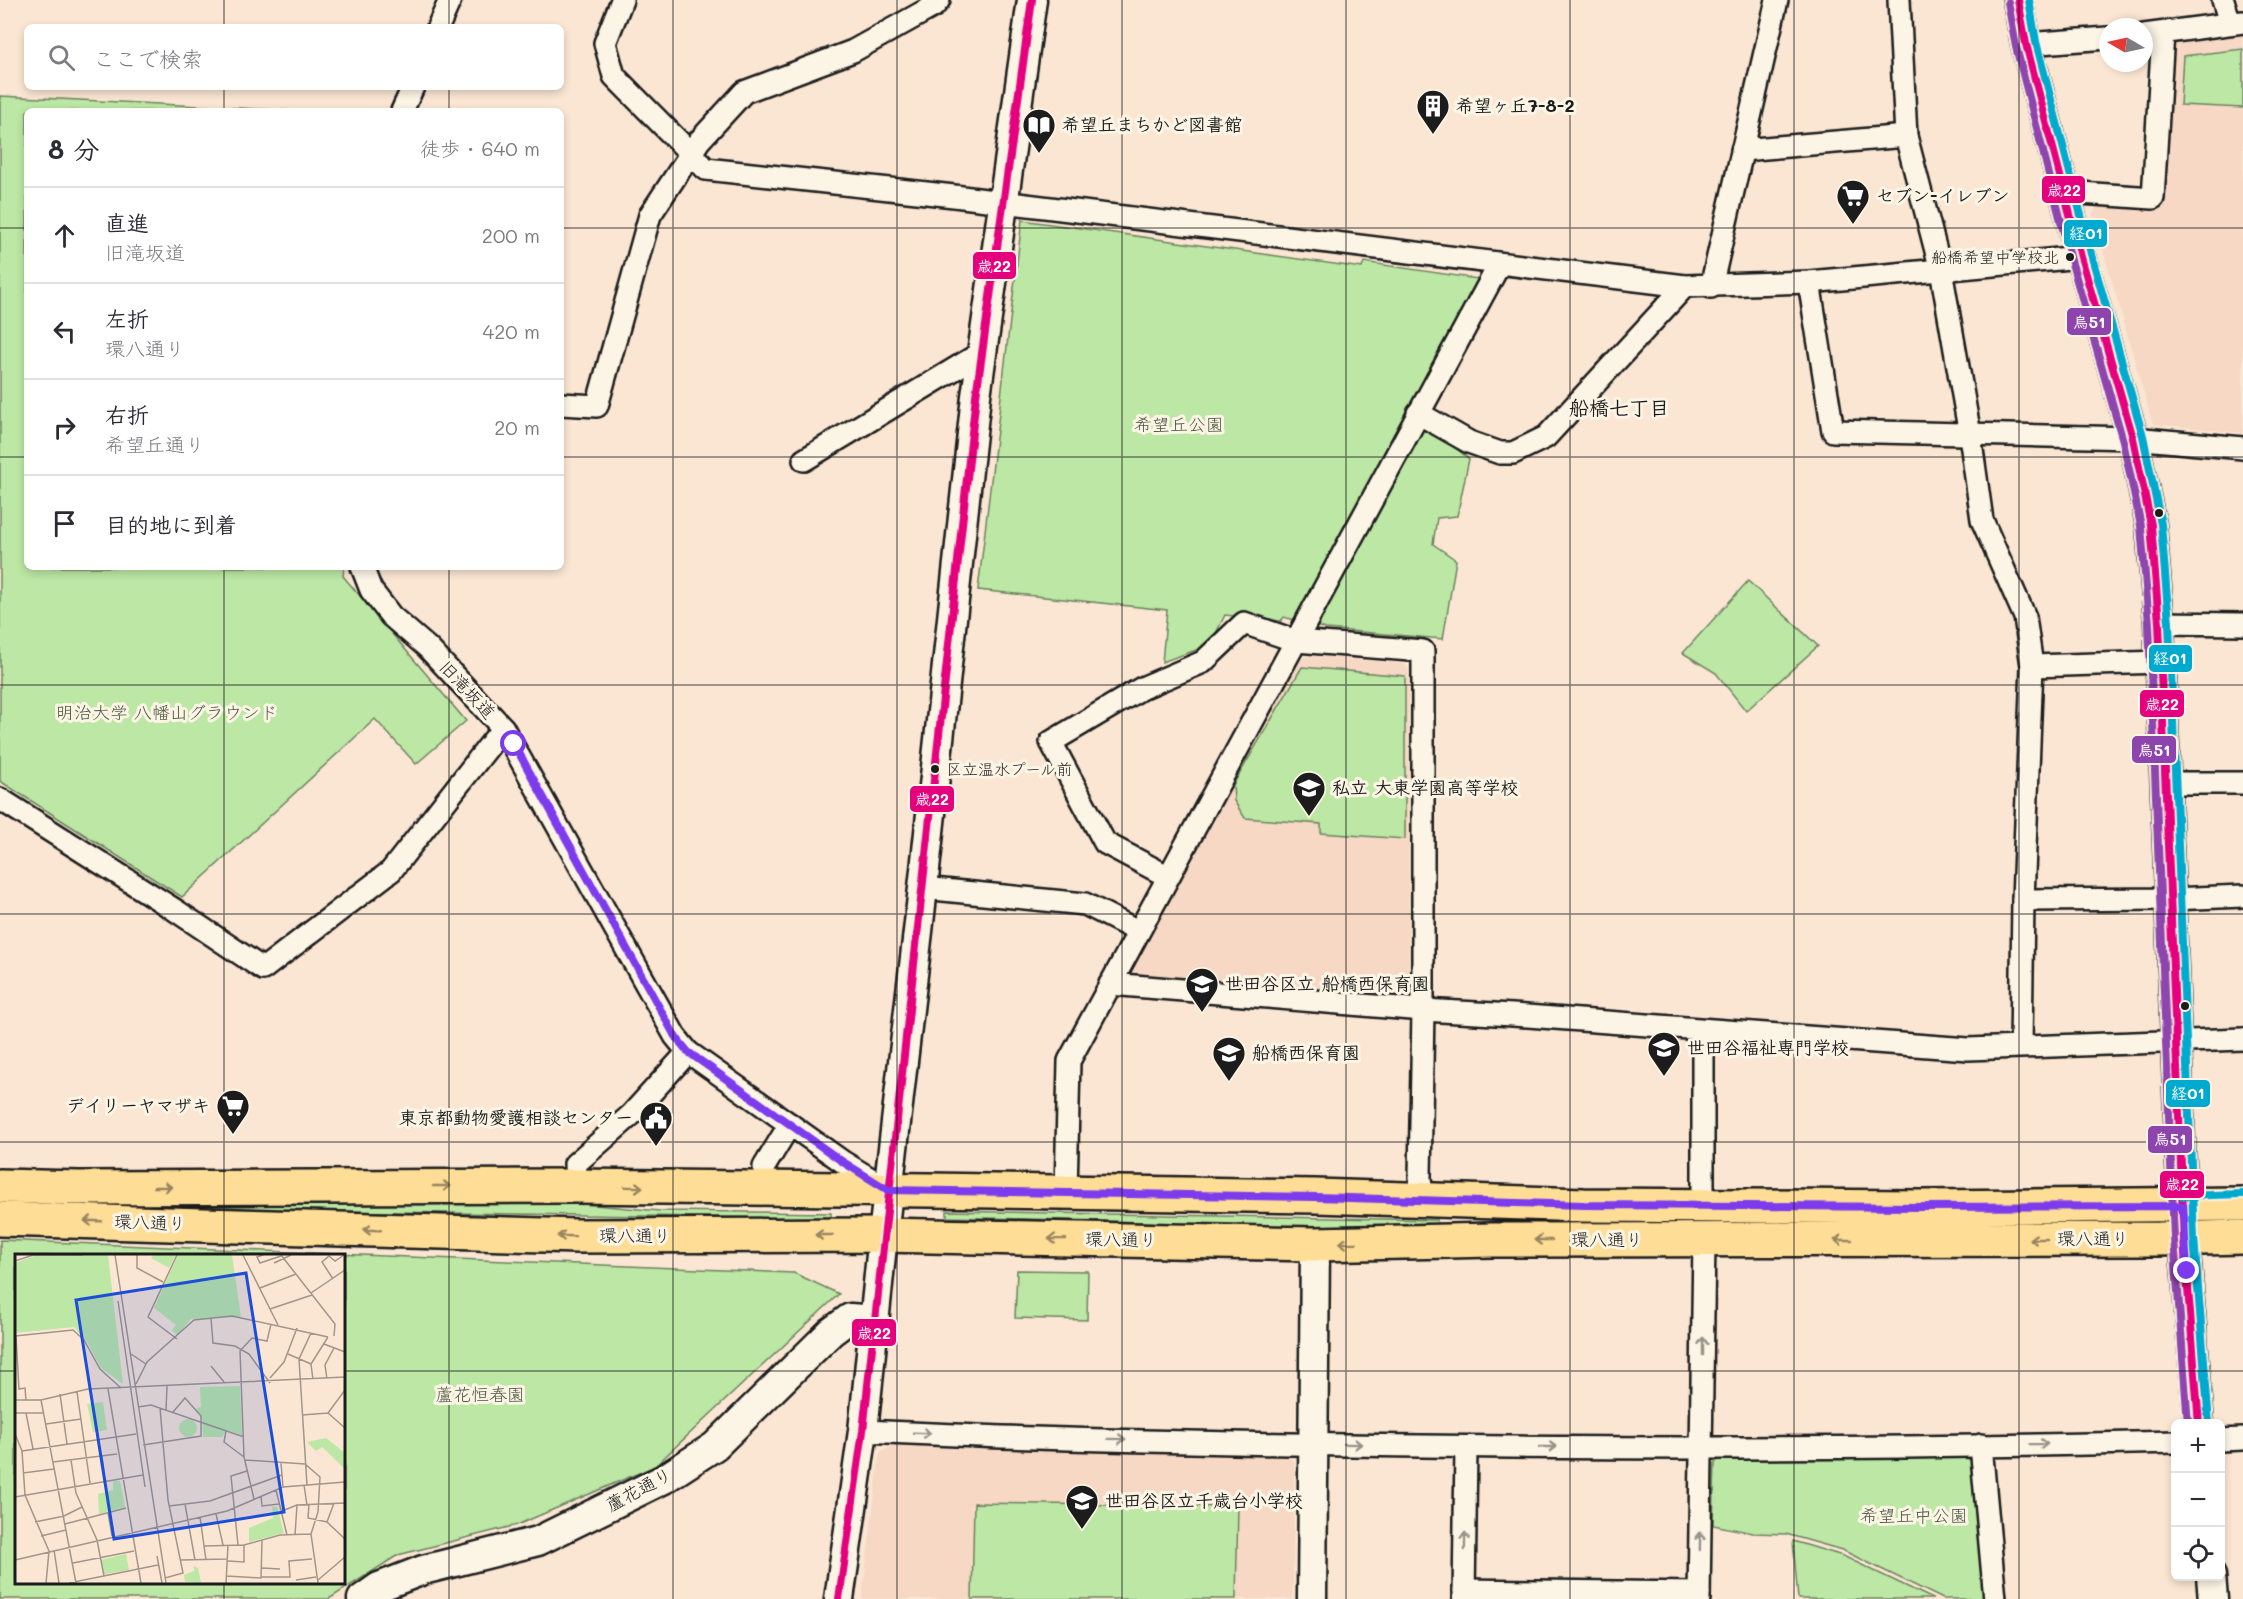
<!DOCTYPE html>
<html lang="ja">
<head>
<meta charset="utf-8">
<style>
	body { margin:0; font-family:Mali,"Klee One",sans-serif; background:#f2f2f3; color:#2b2b33 }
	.controls { position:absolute; right:18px; bottom:18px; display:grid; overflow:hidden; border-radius:9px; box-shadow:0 3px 9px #0003 }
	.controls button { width:54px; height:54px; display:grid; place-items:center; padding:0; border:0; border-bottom:2px solid #e1e1e2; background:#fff; color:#2b2b33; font:30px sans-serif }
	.compass { position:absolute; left:2099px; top:18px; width:54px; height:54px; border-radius:50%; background:#fff; box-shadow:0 3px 9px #0003; rotate:279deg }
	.stop { position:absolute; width:18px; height:18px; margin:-14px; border:4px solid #7c3aed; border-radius:50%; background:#fff }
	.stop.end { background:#7c3aed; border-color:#fff; box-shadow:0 2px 6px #0008 }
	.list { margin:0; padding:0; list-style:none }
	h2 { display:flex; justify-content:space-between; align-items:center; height:78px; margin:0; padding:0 24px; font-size:26px }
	h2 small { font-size:20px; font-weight:400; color:#7c7c81 }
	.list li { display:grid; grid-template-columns:39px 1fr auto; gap:18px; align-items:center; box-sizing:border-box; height:96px; padding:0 24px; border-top:2px solid #e1e1e2 }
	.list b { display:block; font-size:22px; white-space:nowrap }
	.list p { margin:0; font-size:20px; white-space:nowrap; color:#7c7c81 }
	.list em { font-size:20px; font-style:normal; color:#7c7c81 }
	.icon { flex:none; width:33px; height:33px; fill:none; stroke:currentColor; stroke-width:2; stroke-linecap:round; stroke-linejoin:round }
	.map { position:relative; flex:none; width:2243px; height:1599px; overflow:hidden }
	.search { position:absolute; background:#fff; box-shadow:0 3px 9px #0003; left:24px; top:24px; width:540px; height:66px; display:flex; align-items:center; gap:15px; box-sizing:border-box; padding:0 21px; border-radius:9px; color:#7c7c81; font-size:22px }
	.panel { position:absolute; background:#fff; box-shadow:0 3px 9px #0003; left:24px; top:108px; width:540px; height:462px; border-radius:9px }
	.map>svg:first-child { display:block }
</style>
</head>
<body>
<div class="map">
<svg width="2243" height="1599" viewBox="0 0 2243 1599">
	<rect width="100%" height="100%" fill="#fbe6d3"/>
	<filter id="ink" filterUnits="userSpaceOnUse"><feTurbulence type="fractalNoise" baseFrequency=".0167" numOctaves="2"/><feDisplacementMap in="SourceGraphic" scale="12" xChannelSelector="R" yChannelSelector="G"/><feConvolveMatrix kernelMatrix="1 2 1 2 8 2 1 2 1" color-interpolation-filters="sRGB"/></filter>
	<g filter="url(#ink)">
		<g fill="#f6d8c4">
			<path d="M2243 35V433L2153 424 2093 215 2097 205 2159 211 2174 46 2179 41Z"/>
			<path d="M1308 656 1403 664 1409 669V985L1398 997 1134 976 1128 965 1296 660Z"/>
			<path d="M893 1446 1289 1456 1294 1462 1293 1599H862L880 1452Z"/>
		</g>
		<g fill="#bce7a4" stroke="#6c8260" stroke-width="1.5" fill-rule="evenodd">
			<path d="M2243 49V108L2180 105 2183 56Z"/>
			<path d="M0 96 297 111H27V567H344L343 576 466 721 416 764 375 719 182 897 0 781Z"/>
			<path d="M1022 220 1362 268 1364 262 1478 279 1408 410 1469 459 1457 516 1437 518 1433 544 1456 560 1443 639 1326 629 1284 617 1281 621 1225 615 1210 645 1162 662 1167 610 978 590Z"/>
			<path d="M1748 581 1818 646 1746 711 1716 673 1683 653Z"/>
			<path d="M1302 667 1405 676V839L1321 833V824L1245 818 1234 801 1233 785Z"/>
			<path d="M196 1203 584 1204 660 1211 831 1213V1219L196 1209Z"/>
			<path d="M947 1211 1437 1220 1438 1227 1179 1225 1146 1222 947 1217Z"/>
			<path d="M0 1240 794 1273 839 1294 655 1466 517 1525 398 1555 329 1599H0ZM16 1256H344V1582H16Z"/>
			<path d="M1017 1270 1088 1271 1087 1320 1015 1318Z"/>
			<path d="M1964 1455 1972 1462 1984 1599H1943L1842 1550 1786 1534 1753 1533 1713 1525 1715 1463 1722 1456Z"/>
			<path d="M974 1503 1238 1507 1236 1599H972Z"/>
			<path d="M1793 1541 1843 1556 1933 1599H1798Z"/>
		</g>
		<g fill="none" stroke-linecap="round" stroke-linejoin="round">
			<defs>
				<g id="street">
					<path d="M622 0 605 43 614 76 706 169 954 196 1685 286 1809 282 2081 257"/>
					<path d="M1899 0 1906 136 1941 270 1970 435 1982 520 2025 617 2032 666 2023 900 2021 1046"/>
					<path d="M2223 0 2230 23"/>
					<path d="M438 27 450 0"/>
					<path d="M2144 35 2243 22"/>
					<path d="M2026 44 2108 38"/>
					<path d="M402 111 413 87"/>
					<path d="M1742 150 1906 136"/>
					<path d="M2065 192 2153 198 2163 33"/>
					<path d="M1809 282 1833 431 2133 438 2243 448"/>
					<path d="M1711 287 1777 0"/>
					<path d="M561 404 597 406 650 215 699 141 744 92 853 51 934 6 939 0"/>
					<path d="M1418 413 1469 442 1500 453H1513L1546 437 1685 286"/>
					<path d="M804 460 981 353"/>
					<path d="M362 567 371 590 391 616 428 648 503 728 675 1036 688 1052 843 1162 884 1187"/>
					<path d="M2159 623 2243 624"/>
					<path d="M2032 666 2161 662"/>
					<path d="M2165 783H2243"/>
					<path d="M0 799 175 910 263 969 391 871 503 728"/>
					<path d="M1167 876 1105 843 1051 742 1142 688 1203 662 1244 623 1296 641 1423 651V1010L1420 1177 1422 1200"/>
					<path d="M923 888 1085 904 1138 931"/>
					<path d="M2023 900 2171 899 2243 896"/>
					<path d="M1110 984 1423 1010 1513 1015 1968 1049 2243 1039"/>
					<path d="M1703 1030V1206"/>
					<path d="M764 1167 790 1124"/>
					<path d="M576 1186 575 1164 631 1115 688 1052"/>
					<path d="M1066 1192 1069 1061 1499 265"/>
					<path d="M863 1431C909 1433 955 1435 1002 1437 1393 1449 1784 1452 2176 1442"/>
					<path d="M2220 1440 2243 1439"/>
					<path d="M1981 1445 1995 1599"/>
					<path d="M1464 1590 1699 1593"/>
					<path d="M1464 1599 1466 1447"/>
					<path d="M1699 1599 1704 1240"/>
				</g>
				<g id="secondary">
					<path d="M2018 0 2026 44 2081 257 2133 438 2151 525 2159 623 2184 1239 2199 1424"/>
					<path d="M2211 1576 2213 1599"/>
					<path d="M362 1599 379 1587 423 1570 538 1541 664 1479 715 1446 831 1332 850 1318 875 1320"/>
					<path d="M839 1599 863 1431 883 1235 923 888 976 396 1032 0"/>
					<path d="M1312 1599 1315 1244"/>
				</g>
				<g id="primary">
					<path d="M0 1186 79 1188 576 1186 929 1190 1316 1196 1584 1205 1923 1207 2243 1204"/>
					<path d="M0 1219 577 1236 883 1235 1315 1244 1493 1240 2159 1239 2243 1237"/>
				</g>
			</defs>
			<use href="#street" stroke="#1c1c1c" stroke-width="26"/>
			<use href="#secondary" stroke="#1c1c1c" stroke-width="33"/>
			<use href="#primary" stroke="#1c1c1c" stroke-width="38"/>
			<use href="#street" stroke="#fcf5e5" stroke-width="21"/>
			<use href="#secondary" stroke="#fcf5e5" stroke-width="28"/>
			<use href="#primary" stroke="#fedd96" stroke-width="33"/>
			<defs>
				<g id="bus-1">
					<path d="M2018 0 2026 44 2081 257 2133 438 2151 525 2159 623 2184 1239 2199 1424"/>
					<path d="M839 1599 863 1431 976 396 1032 0"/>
				</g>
				<path id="bus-2" d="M2008 2 2016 47 2071 260 2123 441 2141 526 2149 624 2174 1239 2188 1424"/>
				<g id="bus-3">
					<path d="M2029 0 2036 42 2091 254 2143 436 2161 524 2169 623 2194 1238 2209 1423"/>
					<path d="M2183 1196 2243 1194"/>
				</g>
			</defs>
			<use href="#bus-1" stroke="#fcf5e5" stroke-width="12"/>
			<use href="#bus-2" stroke="#fcf5e5" stroke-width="12"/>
			<use href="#bus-3" stroke="#fcf5e5" stroke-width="12"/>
			<use href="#bus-1" stroke="#e5007d" stroke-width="8"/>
			<use href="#bus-2" stroke="#8e44ad" stroke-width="8"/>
			<use href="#bus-3" stroke="#00a9ce" stroke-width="8"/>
		</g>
		<defs><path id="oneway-shaft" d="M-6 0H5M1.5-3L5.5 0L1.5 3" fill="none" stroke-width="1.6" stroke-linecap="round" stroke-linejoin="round" transform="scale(1.5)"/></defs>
		<g stroke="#98865f">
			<use href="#oneway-shaft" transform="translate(442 1186)"/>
			<use href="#oneway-shaft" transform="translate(163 1187)"/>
			<use href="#oneway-shaft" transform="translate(634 1187) rotate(1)"/>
			<use href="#oneway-shaft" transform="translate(93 1221) rotate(-178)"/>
			<use href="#oneway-shaft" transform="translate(372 1230) rotate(-178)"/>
			<use href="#oneway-shaft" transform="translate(824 1235) rotate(180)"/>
			<use href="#oneway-shaft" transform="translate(566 1236) rotate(-178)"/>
			<use href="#oneway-shaft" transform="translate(1057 1239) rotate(-179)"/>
			<use href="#oneway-shaft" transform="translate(2038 1239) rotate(180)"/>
			<use href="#oneway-shaft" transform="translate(1543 1240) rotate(-180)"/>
			<use href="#oneway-shaft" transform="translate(1843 1240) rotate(180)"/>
			<use href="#oneway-shaft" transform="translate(1348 1243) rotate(179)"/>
		</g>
		<g stroke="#97938b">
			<use href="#oneway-shaft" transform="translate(1703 1346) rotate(-90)"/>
			<use href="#oneway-shaft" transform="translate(922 1433) rotate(2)"/>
			<use href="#oneway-shaft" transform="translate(1117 1439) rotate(1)"/>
			<use href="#oneway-shaft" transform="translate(1353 1444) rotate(1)"/>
			<use href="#oneway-shaft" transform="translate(2039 1444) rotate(-1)"/>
			<use href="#oneway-shaft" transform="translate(1548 1447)"/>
			<use href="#oneway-shaft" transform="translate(1465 1541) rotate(-89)"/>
			<use href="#oneway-shaft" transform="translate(1700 1541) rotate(-89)"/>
		</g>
	</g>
	<g fill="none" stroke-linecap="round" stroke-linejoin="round" filter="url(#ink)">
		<path stroke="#7c3aed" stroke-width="8" d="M514 744 675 1036 688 1052 843 1162 888 1190 1316 1197 1584 1205 1923 1207 2183 1206 2187 1271"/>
	</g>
	<path fill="none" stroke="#1c1c1c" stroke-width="1.5" stroke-opacity="0.55" d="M224 0V27M449 0V27M673 0V1599M897 0V1599M1122 0V1599M1346 0V1599M1570 0V1599M1794 0V1599M2019 0V1599M224 87V111M449 87V111M0 228H27M561 228H2243M0 457H27M561 457H2243M224 567V1256M449 567V1599M0 685H2243M0 914H2243M0 1142H2243M0 1371H16M344 1371H2243M224 1582V1599"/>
	<defs>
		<symbol id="building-pin" viewBox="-11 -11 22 30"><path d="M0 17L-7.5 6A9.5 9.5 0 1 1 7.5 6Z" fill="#1c1c1c" stroke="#fcf5e5"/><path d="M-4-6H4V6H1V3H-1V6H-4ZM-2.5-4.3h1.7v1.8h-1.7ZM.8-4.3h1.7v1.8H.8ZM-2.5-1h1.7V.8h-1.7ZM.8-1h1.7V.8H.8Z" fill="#fff"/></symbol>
		<symbol id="library-pin" viewBox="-11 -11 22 30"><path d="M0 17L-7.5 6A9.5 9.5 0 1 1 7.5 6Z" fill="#1c1c1c" stroke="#fcf5e5"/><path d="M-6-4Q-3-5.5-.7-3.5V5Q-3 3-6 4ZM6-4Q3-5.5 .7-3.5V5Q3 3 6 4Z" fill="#fff"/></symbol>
		<symbol id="supermarket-pin" viewBox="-11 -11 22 30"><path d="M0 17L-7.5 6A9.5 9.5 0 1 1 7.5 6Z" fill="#1c1c1c" stroke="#fcf5e5"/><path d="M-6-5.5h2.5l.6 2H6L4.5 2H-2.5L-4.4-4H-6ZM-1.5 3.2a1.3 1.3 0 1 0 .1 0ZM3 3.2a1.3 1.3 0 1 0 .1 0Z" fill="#fff"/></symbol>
		<symbol id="school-pin" viewBox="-11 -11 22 30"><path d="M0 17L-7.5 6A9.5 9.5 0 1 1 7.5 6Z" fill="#1c1c1c" stroke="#fcf5e5"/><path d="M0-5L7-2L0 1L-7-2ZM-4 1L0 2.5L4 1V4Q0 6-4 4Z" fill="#fff"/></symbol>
		<symbol id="university-pin" viewBox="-11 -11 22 30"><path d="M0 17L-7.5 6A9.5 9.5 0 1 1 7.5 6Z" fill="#1c1c1c" stroke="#fcf5e5"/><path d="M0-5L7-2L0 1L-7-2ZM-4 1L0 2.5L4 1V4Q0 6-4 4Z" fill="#fff"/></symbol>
		<symbol id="civic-pin" viewBox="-11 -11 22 30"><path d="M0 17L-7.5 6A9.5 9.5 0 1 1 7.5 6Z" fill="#1c1c1c" stroke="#fcf5e5"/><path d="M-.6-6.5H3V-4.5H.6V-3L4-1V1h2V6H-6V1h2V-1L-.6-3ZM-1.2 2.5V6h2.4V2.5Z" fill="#fff"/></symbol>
	</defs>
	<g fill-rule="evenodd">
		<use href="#building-pin" x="1414" y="87" width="38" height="52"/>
		<use href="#library-pin" x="1020" y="106" width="38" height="52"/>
		<use href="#supermarket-pin" x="1834" y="177" width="38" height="52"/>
		<use href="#school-pin" x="1290" y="769" width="38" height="52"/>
		<use href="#school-pin" x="1183" y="965" width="38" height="52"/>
		<use href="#university-pin" x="1645" y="1029" width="38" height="52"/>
		<use href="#school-pin" x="1210" y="1034" width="38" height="52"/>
		<use href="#supermarket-pin" x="214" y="1087" width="38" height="52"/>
		<use href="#civic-pin" x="637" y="1099" width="38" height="52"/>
		<use href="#school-pin" x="1063" y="1482" width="38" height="52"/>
	</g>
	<g fill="#1c1c1c" stroke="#fcf5e5" stroke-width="2">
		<circle cx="2070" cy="257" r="5"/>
		<circle cx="2159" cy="513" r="5"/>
		<circle cx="935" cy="769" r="5"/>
		<circle cx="2185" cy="1006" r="5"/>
	</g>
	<g text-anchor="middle" stroke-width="6" stroke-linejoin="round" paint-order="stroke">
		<g font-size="16" fill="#1c1c1c" stroke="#fcf5e5" text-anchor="end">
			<text x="2059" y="263">船橋希望中学校北</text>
			<text x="946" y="775" text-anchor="start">区立温水プール前</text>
		</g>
		<g font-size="18" font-weight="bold" fill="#1c1c1c" stroke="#fcf5e5" text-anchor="start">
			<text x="1456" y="112">希望ヶ丘7-8-2</text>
			<text x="1062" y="131">希望丘まちかど図書館</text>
			<text x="1876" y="202">セブン-イレブン</text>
			<text x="1332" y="794">私立 大東学園高等学校</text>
			<text x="1225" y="990">世田谷区立 船橋西保育園</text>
			<text x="1687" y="1054">世田谷福祉専門学校</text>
			<text x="1252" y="1059">船橋西保育園</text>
			<text x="210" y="1112" text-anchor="end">デイリーヤマザキ</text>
			<text x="633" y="1124" text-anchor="end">東京都動物愛護相談センター</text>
			<text x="1105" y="1507">世田谷区立千歳台小学校</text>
		</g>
		<g font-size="18" fill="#4c5945" stroke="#fcf5e5">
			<text x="1179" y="431">希望丘公園</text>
			<text x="167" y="719">明治大学 八幡山グラウンド</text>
			<text x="480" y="1401">蘆花恒春園</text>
			<text x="1914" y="1522">希望丘中公園</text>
		</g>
		<g font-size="18" fill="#1c1c1c" stroke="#fcf5e5">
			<text transform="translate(467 690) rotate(47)" y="6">旧滝坂道</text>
			<text transform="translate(150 1223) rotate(2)" y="6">環八通り</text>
			<text x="635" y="1242">環八通り</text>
			<text x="2093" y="1245">環八通り</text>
			<text transform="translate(1121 1240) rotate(1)" y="6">環八通り</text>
			<text x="1607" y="1246">環八通り</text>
			<text transform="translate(639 1490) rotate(-28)" y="6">蘆花通り</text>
		</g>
		<g font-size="20" font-weight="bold" fill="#1c1c1c" stroke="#fcf5e5">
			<text x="1619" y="415">船橋七丁目</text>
		</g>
	</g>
	<g transform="translate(15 1254)">
		<rect width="330" height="330" fill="#fbe6d3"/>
		<path d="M72 1H93L108 130 86 114 72 88 59 73 0 79V9L19 2ZM138 1H161L154 14 136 4ZM163 1H217L226 63 176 65 162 81 157 76 161 71 139 54ZM225 132 227 181 212 176 207 183H188L187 166 181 154 186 153 185 133ZM88 148 92 176 78 178 72 150ZM164 174a9 9 0 1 1 18 0a9 9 0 1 1-18 0ZM311 184 330 199V215L307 193 301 197 292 188ZM98 227H105L110 253 84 260 83 240 98 236ZM257 253H262L269 279 234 288V274L258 264ZM111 300 114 316 89 320 86 306ZM179 312 183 314 186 329 170 328 169 321 179 317Z" fill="#bce7a4"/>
		<path fill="none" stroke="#a2958a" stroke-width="1.5" d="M100 1 151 329M122 1V14L148 28M162 1 133 63 162 85M228 1 263 71M248 1 242 3 245 9 266 2M266 1 320 70 319 82M0 7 18 1H68M259 9 276 1M318 25 307 8 314 2 320 7 329 1M245 34 281 20M296 39 330 16M103 47 130 233M255 55 297 41M196 64 198 89 220 92 234 100 255 129M0 82 58 76 69 86 85 115 106 134M1 82 4 135 10 134 11 146M309 90 330 98M116 100 131 110M273 100 296 110M196 112 209 128M255 124 269 108 282 74M312 125 310 111 319 94M298 126 296 110 313 83M121 130 132 108 179 66 217 62 313 83M93 135 126 329M62 138 75 229M45 140 52 190M0 146H26L73 135 330 123M26 146 61 329M123 153 136 151 229 183M145 154 153 246 168 319 150 324M151 156 152 132M0 159H29M11 159 18 195M313 159 330 136M287 161 313 159 330 174M31 170 66 165M211 177 209 188 229 203M0 180 7 197 10 241 34 297 31 329M128 191 186 182V162L170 144 158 158M7 197 121 180M87 202 90 227M56 206 61 239 82 286 89 322M230 206 290 210 305 223 303 258 296 280 303 329M38 208 102 200M266 209 268 233M8 219 39 215M289 231 292 251M292 231 284 105 296 79M261 236 272 281M246 242 247 252 264 250M0 243 128 221M239 245 229 203 225 97 237 84 252 87 256 70M170 250 180 306M294 251 293 264 312 268 330 285M154 252 195 247 267 221M267 257 282 251 330 249M93 259 97 282M201 260 208 291M185 263 191 306M20 268 49 262 67 253M312 268 319 249M50 270 111 254M280 281 282 251M26 282 51 276M223 291 216 222 232 217M189 292 229 291 265 281 296 280M39 296 44 329M142 302 147 329M0 306 212 257 268 233 330 228M165 306 213 305M213 307 229 308V291M58 309 119 297M247 314 265 315M212 322 246 324 247 287M246 323H275L274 307 297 305M281 326 301 323M303 326 330 303M54 329 143 311M211 329 213 291"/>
		<path fill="#1d4ed8" fill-opacity="0.15" stroke="#1d4ed8" stroke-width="3" d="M231 19 269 258 99 285 61 46Z"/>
		<rect width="330" height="330" fill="none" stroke="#1c1c1c" stroke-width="3"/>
	</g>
	<g stroke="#fcf5e5" stroke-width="2">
		<rect x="2041" y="175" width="45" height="29" rx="6" fill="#e5007d"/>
		<rect x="2063" y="219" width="45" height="29" rx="6" fill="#00a9ce"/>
		<rect x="972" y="251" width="45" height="29" rx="6" fill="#e5007d"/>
		<rect x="2066" y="307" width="46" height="29" rx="6" fill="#8e44ad"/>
		<rect x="2148" y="644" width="45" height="29" rx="6" fill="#00a9ce"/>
		<rect x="2139" y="689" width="46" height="29" rx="6" fill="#e5007d"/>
		<rect x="2131" y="735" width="46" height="29" rx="6" fill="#8e44ad"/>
		<rect x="909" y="785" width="46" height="28" rx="6" fill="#e5007d"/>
		<rect x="2165" y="1079" width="46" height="29" rx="6" fill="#00a9ce"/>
		<rect x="2147" y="1125" width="46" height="29" rx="6" fill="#8e44ad"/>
		<rect x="2159" y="1170" width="46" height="29" rx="6" fill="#e5007d"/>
		<rect x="851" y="1318" width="46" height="29" rx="6" fill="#e5007d"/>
	</g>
	<g font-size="16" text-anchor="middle" font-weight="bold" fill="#fff">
		<text x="2064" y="196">歳22</text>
		<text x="2086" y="239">経01</text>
		<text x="994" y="272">歳22</text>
		<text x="2089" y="328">烏51</text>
		<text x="2170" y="664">経01</text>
		<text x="2162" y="710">歳22</text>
		<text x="2154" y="756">烏51</text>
		<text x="932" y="805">歳22</text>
		<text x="2188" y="1099">経01</text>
		<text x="2170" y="1145">烏51</text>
		<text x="2182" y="1190">歳22</text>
		<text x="874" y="1339">歳22</text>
	</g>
</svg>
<div class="controls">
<button>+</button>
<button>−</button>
<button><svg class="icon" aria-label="locate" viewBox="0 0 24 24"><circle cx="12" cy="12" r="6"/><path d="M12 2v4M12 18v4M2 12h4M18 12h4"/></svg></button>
</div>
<svg class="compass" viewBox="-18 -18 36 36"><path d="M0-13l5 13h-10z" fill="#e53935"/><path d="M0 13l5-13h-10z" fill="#7c7c81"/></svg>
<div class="stop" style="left:514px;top:744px"></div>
<div class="stop end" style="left:2187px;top:1271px"></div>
<div class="search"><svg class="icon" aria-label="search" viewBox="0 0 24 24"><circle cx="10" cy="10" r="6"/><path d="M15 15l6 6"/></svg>ここで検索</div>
<section class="panel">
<h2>8 分<small>徒歩 · 640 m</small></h2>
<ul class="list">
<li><svg class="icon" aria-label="ahead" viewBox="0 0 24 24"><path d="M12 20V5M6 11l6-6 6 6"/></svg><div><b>直進</b><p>旧滝坂道</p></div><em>200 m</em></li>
<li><svg class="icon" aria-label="left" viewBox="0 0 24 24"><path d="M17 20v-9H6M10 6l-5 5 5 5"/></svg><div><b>左折</b><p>環八通り</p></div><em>420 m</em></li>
<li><svg class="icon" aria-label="right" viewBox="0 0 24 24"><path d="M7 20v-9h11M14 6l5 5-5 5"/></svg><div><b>右折</b><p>希望丘通り</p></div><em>20 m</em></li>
<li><svg class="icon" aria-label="arrive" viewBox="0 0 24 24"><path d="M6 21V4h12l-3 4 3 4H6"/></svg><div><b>目的地に到着</b></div></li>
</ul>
</section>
</div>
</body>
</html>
